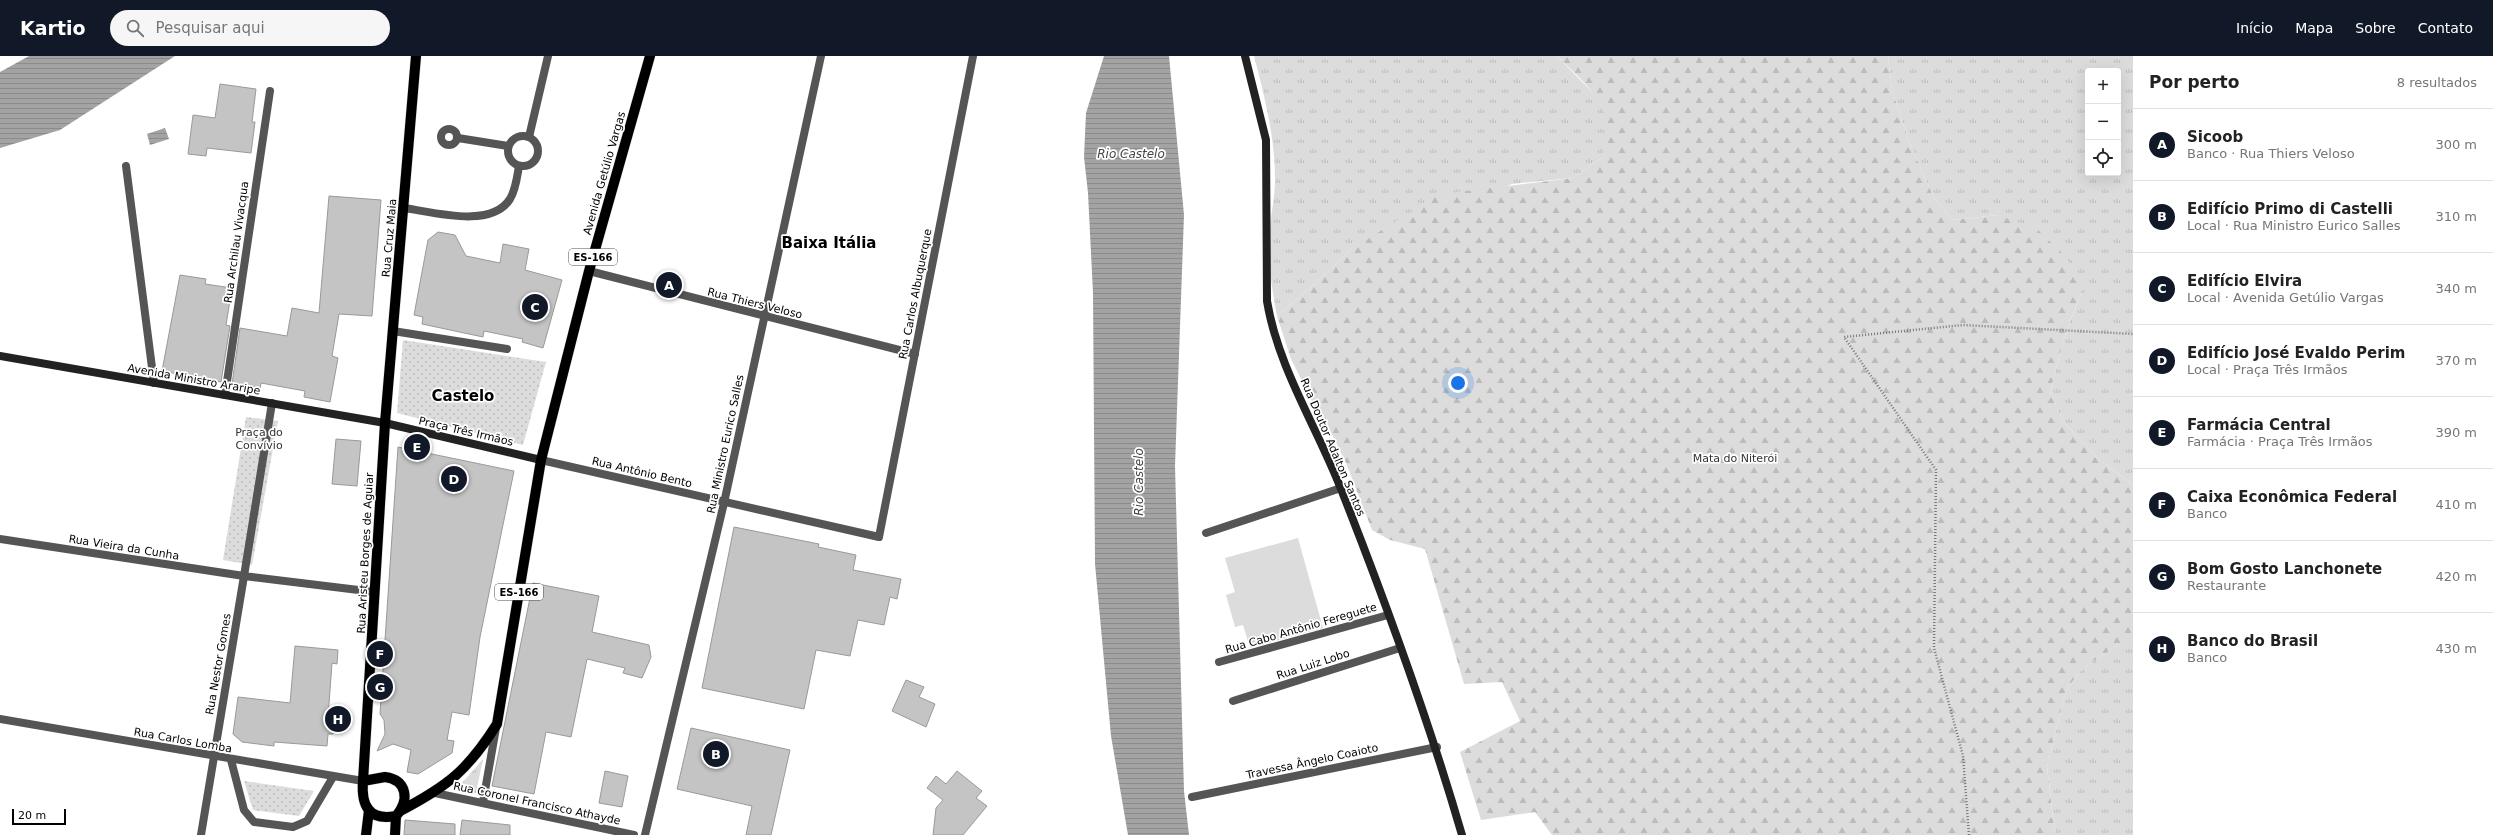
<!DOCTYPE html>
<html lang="pt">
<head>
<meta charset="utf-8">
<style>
	body { margin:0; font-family:"DejaVu Sans",sans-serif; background:#f6f6f6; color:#222 }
	.controls { position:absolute; right:12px; top:12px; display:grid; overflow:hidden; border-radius:4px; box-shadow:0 4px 16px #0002 }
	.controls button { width:36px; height:36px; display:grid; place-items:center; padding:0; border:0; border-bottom:1px solid #e0e0e0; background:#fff; color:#222; font:20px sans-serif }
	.scale { position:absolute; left:12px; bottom:10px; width:54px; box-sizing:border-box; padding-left:4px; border:2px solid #000; border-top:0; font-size:11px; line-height:14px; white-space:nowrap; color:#000; -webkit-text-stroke:3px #fff; paint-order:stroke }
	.you { position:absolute; left:1458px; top:327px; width:14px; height:14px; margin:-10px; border:3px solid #fff; border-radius:50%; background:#1a73e8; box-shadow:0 0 0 6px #1a73e833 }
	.badge { display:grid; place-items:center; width:26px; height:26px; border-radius:50%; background:#111827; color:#fff; font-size:13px; font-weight:700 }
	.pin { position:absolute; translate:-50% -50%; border:2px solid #fff; box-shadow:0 1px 4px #0006 }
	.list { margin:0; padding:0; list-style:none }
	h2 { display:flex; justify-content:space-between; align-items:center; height:52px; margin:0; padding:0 16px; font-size:17px }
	h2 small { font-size:13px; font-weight:400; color:#767676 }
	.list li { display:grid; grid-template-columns:26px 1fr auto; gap:12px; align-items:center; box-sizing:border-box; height:72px; padding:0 16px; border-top:1px solid #e0e0e0 }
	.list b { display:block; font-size:15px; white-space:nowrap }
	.list p { margin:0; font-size:13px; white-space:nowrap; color:#767676 }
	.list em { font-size:13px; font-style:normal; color:#767676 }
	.icon { flex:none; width:22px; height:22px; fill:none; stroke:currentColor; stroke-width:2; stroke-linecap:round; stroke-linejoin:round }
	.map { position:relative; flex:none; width:2133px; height:779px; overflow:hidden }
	header { display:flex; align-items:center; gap:24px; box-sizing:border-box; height:56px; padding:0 20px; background:#111827; color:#fff }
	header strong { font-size:19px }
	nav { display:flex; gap:22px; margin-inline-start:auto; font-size:14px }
	.search { width:280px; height:36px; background:#f6f6f6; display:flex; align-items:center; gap:10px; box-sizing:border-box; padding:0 14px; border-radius:22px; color:#767676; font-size:15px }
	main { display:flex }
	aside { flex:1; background:#fff }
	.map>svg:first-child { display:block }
</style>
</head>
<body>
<header>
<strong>Kartio</strong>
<div class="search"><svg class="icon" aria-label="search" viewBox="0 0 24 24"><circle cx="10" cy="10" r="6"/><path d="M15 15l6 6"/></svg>Pesquisar aqui</div>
<nav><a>Início</a><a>Mapa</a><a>Sobre</a><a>Contato</a></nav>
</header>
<main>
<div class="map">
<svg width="2133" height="779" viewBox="0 0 2133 779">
	<defs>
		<pattern id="grass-tufts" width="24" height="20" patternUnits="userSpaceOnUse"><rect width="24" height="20" fill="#dcdcdc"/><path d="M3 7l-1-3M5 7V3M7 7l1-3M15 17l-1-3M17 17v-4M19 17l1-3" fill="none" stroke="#bbb"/></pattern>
		<pattern id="forest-firs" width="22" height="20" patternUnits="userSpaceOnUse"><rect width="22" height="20" fill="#dcdcdc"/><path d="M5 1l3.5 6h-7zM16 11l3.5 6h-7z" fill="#bbb"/></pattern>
		<pattern id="park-dots" width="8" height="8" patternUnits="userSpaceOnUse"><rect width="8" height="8" fill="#dcdcdc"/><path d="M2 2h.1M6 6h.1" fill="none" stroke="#bbb" stroke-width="1.8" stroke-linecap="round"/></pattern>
		<pattern id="water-rules" width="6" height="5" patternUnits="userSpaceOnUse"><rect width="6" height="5" fill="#a3a3a3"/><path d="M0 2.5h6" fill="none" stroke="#8b8b8b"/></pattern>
	</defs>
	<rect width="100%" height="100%" fill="#fff"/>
	<g fill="url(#grass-tufts)" fill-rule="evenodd">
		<path d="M1254 0H1557L1599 43 1607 73 1603 101 1573 122 1512 128 1350 194 1317 226 1277 260C1272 234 1268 208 1269 181 1270 164 1274 146 1275 129 1276 85 1265 42 1254 0Z"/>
		<path d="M1888 0H2133V429L2096 401 2063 365 2050 336 2066 275 2082 235 1998 159 1953 164 1934 142 1910 88 1892 34ZM2088 15H2118V117H2088Z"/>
		<path d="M2123 585H2133V779H2055L2047 711 2066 634 2081 614Z"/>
		<path d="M483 703 476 737 456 734Z"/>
	</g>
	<path fill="url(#forest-firs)" d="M1557 0H1888L1892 34 1910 88 1934 142 1953 164 1998 159 2037 173 2067 202 2082 235 2066 275 2050 336 2063 365 2096 401 2133 429V585H2123L2081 614 2066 634 2047 711 2055 779H1552L1535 756 1481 764 1460 696 1520 665 1502 626 1464 628 1425 493 1390 484 1372 474 1346 407 1328 370 1313 347 1291 303 1277 260 1317 226 1350 194 1440 138 1573 122 1603 101C1611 46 1594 36 1557 0Z"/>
	<g fill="url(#park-dots)">
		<path d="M403 284 546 306 523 389 397 357Z"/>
		<path d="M246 361 278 365 252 509 223 504Z"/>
		<path d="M244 725 314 735 299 760 253 754Z"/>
	</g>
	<path fill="#dcdcdc" d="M1298 482 1323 572 1250 592 1243 569 1235 571 1226 539 1235 536 1225 502Z"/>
	<g fill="url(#water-rules)">
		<path d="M29 0H175L60 74 0 92V16Z"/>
		<path d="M1104 0H1169L1184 159 1175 410 1184 735 1189 779H1128L1111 680 1095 508 1093 237 1088 137 1084 101 1086 57Z"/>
		<path d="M165 72 169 83 150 89 147 78Z"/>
	</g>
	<g fill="#c4c4c4" stroke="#999">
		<path d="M220 28 256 33 252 66H255L251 97 207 92 206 100 188 98 193 59 215 62Z"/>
		<path d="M329 140 381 144 372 260 339 258 332 300 338 302 330 346 304 341 305 335 261 327 260 333 232 328 240 272 287 280 292 252 319 257Z"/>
		<path d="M438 176 455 179 466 200 500 207 503 188 529 193 525 214 562 224 543 292 522 286 523 283 484 275 483 281 422 268 423 261 414 259 428 184Z"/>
		<path d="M180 219 206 223 205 228 232 232 226 269 230 270 221 326 162 315Z"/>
		<path d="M336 383 361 385 357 430 332 428Z"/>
		<path d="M398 391 514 415 480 581 469 659 452 656 447 684 454 685 452 697 418 718 407 716 411 694 393 688 377 695 385 678 384 664 380 658Z"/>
		<path d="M734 471 819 488 818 491 856 499 853 514 901 523 897 543 890 541 884 569 858 564 850 600 816 594 804 653 702 632Z"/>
		<path d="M533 527 599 540 592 576 649 589 651 601 642 622 623 617 625 612 587 603 571 681 546 676 534 738 492 730Z"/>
		<path d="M295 590 338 594 337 608 332 607 328 661 335 662 333 678H328L327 690 274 686V690L242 686 233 678 238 641 290 647Z"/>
		<path d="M906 624 924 631 919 641 935 648 926 671 892 655Z"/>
		<path d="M691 672 790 694 771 779H746L752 750 677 733Z"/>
		<path d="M605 715 628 720 622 751 599 747Z"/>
		<path d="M957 715 982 735 976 742 987 750 963 779H933L936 752 943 744 927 732 936 720 946 728Z"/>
		<path d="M405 764 455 768V779H404Z"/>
		<path d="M462 764 510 769V779H460Z"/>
	</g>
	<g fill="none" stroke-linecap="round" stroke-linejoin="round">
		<defs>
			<g id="primary">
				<path d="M385 721C407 724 410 744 396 760 369 765 361 750 363 725Z"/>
				<path d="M363 725 385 367 416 0"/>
				<path d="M400 755C448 730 468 714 497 668L541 404 589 215 650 0"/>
				<path d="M366 779 369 754"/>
				<path d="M395 779 396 760"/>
			</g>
		</defs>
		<use href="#primary" stroke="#dbdbdb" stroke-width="11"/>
		<path stroke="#777" stroke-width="2.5" stroke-dasharray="1 2" stroke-linecap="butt" d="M1969 779 1963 700 1934 592 1936 414 1844 281 1963 269 2133 278"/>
		<g stroke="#555" stroke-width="8">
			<path d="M126 110 154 327"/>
			<path d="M1206 477 1341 432"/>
			<path d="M1219 606 1388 559"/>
			<path d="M1233 645 1400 592"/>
		</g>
		<path stroke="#555" stroke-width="8" d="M272 347 244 520 375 536"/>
		<g stroke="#555" stroke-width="8">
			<circle cx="449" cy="81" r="8"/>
			<circle cx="523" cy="95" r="15"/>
			<path d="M529 81 548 0"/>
			<path d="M458 82 508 90"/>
			<path d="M404 152C434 156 491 173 510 143 516 133 517 121 519 110"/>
			<path d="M589 215 915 298"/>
			<path d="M393 275 507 293"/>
			<path d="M225 339 270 35"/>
			<path d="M541 404 879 481 973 0"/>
			<path d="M0 483 244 520 201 779"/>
			<path d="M231 704 244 754 254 766 293 771 307 765 333 721"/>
			<path d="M435 737 634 779"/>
			<path d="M1192 741 1437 691"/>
			<path d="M483 746 496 672"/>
			<path d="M645 779 724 447 821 0"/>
		</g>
		<path stroke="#555" stroke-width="8" d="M0 663 363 725"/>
		<g stroke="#222" stroke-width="8">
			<path d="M1245 0 1266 84 1267 245C1278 312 1317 371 1341 433 1386 547 1428 662 1462 779"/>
			<path d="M0 300 385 367 541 404"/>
		</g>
		<use href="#primary" stroke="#000" stroke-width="10"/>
	</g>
	<g text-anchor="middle" stroke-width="3.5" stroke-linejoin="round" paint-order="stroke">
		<g fill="#fff" stroke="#4c4c4c" stroke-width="1">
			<rect x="569" y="193" width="48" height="16" rx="3"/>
			<rect x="495" y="528" width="48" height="16" rx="3"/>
		</g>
		<g font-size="10" font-weight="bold" fill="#000">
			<text x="593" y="205">ES-166</text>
			<text x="519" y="540">ES-166</text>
		</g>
		<g font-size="11" fill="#000" stroke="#fff">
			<text transform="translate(604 117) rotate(-74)" y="4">Avenida Getúlio Vargas</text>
			<text transform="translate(389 182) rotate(-85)" y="4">Rua Cruz Maia</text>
			<text transform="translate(236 186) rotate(-82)" y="4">Rua Archilau Vivacqua</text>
			<text transform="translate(915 238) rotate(-79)" y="4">Rua Carlos Albuquerque</text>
			<text transform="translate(755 247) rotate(14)" y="4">Rua Thiers Veloso</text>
			<text transform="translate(194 323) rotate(10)" y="4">Avenida Ministro Araripe</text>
			<text transform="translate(466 375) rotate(13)" y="4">Praça Três Irmãos</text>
			<text transform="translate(725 388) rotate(-78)" y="4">Rua Ministro Eurico Salles</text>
			<text transform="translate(1333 391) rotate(67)" y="4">Rua Doutor Adalton Santos</text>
			<text transform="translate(642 416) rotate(13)" y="4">Rua Antônio Bento</text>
			<text transform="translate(124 491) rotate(9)" y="4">Rua Vieira da Cunha</text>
			<text transform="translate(365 497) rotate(-87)" y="4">Rua Aristeu Borges de Aguiar</text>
			<text transform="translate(1301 572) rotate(-16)" y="4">Rua Cabo Antônio Fereguete</text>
			<text transform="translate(218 608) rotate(-80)" y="4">Rua Nestor Gomes</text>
			<text transform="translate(1313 608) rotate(-18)" y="4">Rua Luiz Lobo</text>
			<text transform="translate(183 684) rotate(10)" y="4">Rua Carlos Lomba</text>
			<text transform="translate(1312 705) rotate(-12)" y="4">Travessa Ângelo Coaioto</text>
			<text transform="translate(537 747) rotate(12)" y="4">Rua Coronel Francisco Athayde</text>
		</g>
		<g font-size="11" fill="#333" stroke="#fff">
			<text x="259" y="380">Praça do<tspan x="259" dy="13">Convívio</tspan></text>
			<text x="1735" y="406">Mata do Niterói</text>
		</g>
		<g font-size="12" font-style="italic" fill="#444" stroke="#fff">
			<text x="1131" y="102">Rio Castelo</text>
			<text transform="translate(1139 426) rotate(-90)" y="4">Rio Castelo</text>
		</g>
		<g font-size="15" font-weight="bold" fill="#000" stroke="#fff">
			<text x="829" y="192">Baixa Itália</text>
			<text x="463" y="345">Castelo</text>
		</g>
	</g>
</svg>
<div class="controls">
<button>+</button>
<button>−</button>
<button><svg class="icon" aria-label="locate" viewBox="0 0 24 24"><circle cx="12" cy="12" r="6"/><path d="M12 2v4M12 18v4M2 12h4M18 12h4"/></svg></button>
</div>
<div class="scale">20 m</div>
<div class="you"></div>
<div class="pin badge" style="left:669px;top:229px">A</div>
<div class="pin badge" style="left:716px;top:698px">B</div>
<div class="pin badge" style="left:535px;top:251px">C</div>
<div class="pin badge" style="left:454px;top:423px">D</div>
<div class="pin badge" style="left:417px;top:391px">E</div>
<div class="pin badge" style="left:380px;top:598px">F</div>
<div class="pin badge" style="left:380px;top:631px">G</div>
<div class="pin badge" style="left:338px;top:663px">H</div>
</div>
<aside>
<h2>Por perto<small>8 resultados</small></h2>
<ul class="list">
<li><span class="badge">A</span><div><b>Sicoob</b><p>Banco · Rua Thiers Veloso</p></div><em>300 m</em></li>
<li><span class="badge">B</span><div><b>Edifício Primo di Castelli</b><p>Local · Rua Ministro Eurico Salles</p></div><em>310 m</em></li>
<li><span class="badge">C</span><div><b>Edifício Elvira</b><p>Local · Avenida Getúlio Vargas</p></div><em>340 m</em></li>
<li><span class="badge">D</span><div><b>Edifício José Evaldo Perim</b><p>Local · Praça Três Irmãos</p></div><em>370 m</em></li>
<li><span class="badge">E</span><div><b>Farmácia Central</b><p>Farmácia · Praça Três Irmãos</p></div><em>390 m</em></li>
<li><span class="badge">F</span><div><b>Caixa Econômica Federal</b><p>Banco</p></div><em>410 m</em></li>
<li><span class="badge">G</span><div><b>Bom Gosto Lanchonete</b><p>Restaurante</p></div><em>420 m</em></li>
<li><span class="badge">H</span><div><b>Banco do Brasil</b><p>Banco</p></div><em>430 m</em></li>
</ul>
</aside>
</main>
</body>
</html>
